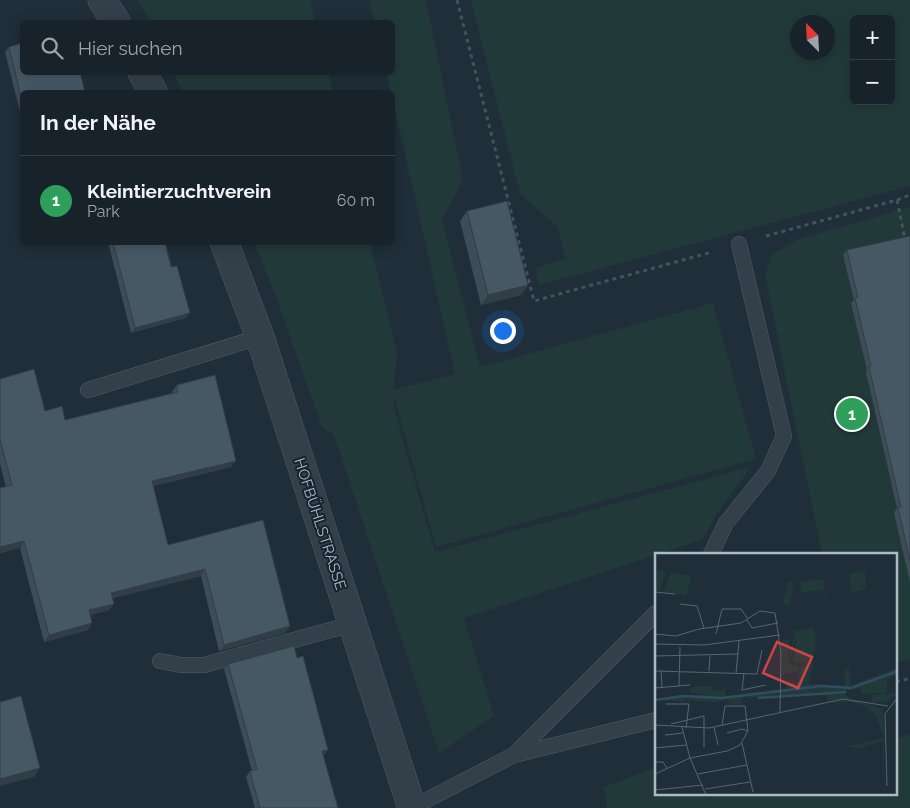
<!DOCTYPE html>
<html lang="de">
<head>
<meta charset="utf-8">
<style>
	body { margin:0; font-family:Raleway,sans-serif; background:#242f37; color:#f1f3f6 }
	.controls { position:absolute; right:15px; top:15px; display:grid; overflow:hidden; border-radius:8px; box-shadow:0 2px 12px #0003 }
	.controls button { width:45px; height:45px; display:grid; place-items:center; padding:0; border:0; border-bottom:1px solid #363f47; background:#17222b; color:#f1f3f6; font:25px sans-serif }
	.compass { position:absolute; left:790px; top:15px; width:45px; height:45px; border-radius:50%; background:#17222b; box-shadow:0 2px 12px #0003; rotate:336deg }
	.you { position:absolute; left:502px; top:330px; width:18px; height:18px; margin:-12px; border:4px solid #fff; border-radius:50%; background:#1a73e8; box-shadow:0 0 0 8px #1a73e833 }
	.badge { display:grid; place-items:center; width:32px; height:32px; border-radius:50%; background:#bca0f2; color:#fff; font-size:16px; font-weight:700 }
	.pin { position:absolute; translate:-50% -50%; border:2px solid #fff; box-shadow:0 1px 5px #0006 }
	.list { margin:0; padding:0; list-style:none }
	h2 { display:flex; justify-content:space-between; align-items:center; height:65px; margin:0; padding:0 20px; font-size:21px }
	h2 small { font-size:16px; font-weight:400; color:#9ea4a9 }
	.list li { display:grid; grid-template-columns:32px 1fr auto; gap:15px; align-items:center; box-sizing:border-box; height:90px; padding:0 20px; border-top:1px solid #363f47 }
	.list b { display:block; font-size:19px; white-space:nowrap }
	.list p { margin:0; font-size:16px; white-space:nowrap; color:#9ea4a9 }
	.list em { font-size:16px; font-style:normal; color:#9ea4a9 }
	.icon { flex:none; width:28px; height:28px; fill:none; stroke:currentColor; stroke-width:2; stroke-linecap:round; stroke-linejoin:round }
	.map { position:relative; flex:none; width:910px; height:808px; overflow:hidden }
	.search { position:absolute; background:#17222b; box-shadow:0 2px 12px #0003; left:20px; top:20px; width:375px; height:55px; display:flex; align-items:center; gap:12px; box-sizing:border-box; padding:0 18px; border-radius:8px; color:#9ea4a9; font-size:19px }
	.panel { position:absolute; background:#17222b; box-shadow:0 2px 12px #0003; left:20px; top:90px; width:375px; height:155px; border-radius:8px }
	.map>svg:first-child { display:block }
</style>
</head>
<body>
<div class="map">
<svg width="910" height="808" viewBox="0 0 910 808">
	<rect width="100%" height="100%" fill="#1f2e39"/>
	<g fill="#213a39" fill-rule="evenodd">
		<path d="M138 0H310L316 22H150Z"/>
		<path d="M369 0H426L463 180 442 220 480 367 713 303 756 459 436 547 393 394 395 411 435 552 751 467 717 514 702 540 464 618 494 716 439 753 334 435 322 427 276 297 254 243H370L397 353 393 390 455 374 393 101 392 92H391L386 73 392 72V22H374Z"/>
		<path d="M471 0H910V186L539 285 535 268 566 259 557 226 520 194ZM854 19H891V101H854ZM828 22V52H798V22Z"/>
		<path d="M173 73H328L333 92H183Z"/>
		<path d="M910 207V659L896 663V554H822L765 275 772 255 796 240Z"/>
		<path d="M910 734V808H607L604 787 656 767V794H896V739Z"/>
	</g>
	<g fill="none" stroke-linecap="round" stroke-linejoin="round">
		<defs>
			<g id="service">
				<path d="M88 390 260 337"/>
				<path d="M711 554 726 523 768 471 784 436 739 244"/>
				<path d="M160 661 181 665H204L352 624"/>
				<path d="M515 754 656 613"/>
				<path d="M411 808 514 755 656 720"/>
			</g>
			<g id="minor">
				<path d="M102 0 116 22"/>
				<path d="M142 72 153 92"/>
				<path d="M224 242 260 337 412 808"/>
			</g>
		</defs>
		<use href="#service" stroke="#505d67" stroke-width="16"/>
		<use href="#minor" stroke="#505d67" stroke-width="29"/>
		<g stroke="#3e5655" stroke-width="3" stroke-dasharray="4 4" stroke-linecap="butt">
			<path d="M457 0 534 301 712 252"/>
			<path d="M897 200 910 195"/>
			<path d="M766 236 897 200 905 239"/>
			<path d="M896 682 910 678"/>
		</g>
		<use href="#service" stroke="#333f49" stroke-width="15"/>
		<use href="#minor" stroke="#333f49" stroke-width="28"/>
	</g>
	<g fill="#3d4c57">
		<path d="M9 47 22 92V120L5 52Z"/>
		<path d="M467 211 528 285 521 295 481 305 460 221Z"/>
		<path d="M910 236V582L894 513 897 508 866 372 867 370 851 303 854 300 843 255 847 250Z"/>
		<path d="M108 242H165L186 318 131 333Z"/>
		<path d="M0 379 45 411 65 420 173 393 172 392 177 385 231 467 153 486 168 545 290 626 285 633 219 651 201 576 113 598 109 610 90 615 88 630 44 642 20 548 0 553V488L6 487 0 464Z"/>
		<path d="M297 658 328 750 324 755H323L338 808H255L246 777 250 771H252L224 669 228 664Z"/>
	</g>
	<g fill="#323e47">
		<path d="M528 285 521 295 481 305 488 295Z"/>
		<path d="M190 313 186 318 131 333 135 328Z"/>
		<path d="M236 461 231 467 147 487 152 481Z"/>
		<path d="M24 541 20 548 0 553V547Z"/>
		<path d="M205 569 201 576 107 599 111 593Z"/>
		<path d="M114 604 109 610 84 617 89 610Z"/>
		<path d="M92 623 88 630 44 642 49 635Z"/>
		<path d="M290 626 285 633 219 651 224 645Z"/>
		<path d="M328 750 324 755 319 757 322 751Z"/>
		<path d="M40 768 34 777 0 786V779Z"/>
	</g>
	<g fill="#475865" stroke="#323e47">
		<path d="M22 43V72H80L85 92H22V100L9 47Z"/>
		<path d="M507 201 528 285 488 295 467 211Z"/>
		<path d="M910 236V561L898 507H901L869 367 871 366 855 298H858L847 250Z"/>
		<path d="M113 242H165L171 267 177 266 190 313 135 328Z"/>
		<path d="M34 369 45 411 62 406 65 420 178 392 177 385 215 375 236 461 152 481 168 545 263 520 290 626 224 645 205 569 111 593 114 604 89 610 92 623 49 635 24 541 0 547V488L12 485 0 439V379Z"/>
		<path d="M294 646 297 658 303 656 328 750 322 751 338 808H260L250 771 257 769 228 664Z"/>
		<path d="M21 696 40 768 0 779V702Z"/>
	</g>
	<g text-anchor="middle" stroke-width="4" stroke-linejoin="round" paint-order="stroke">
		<g font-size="15" fill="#adbac6" stroke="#18242d">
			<text transform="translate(320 524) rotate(72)" y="5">HOFBÜHLSTRASSE</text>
		</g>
	</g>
	<g transform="translate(655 553)">
		<rect width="242" height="242" fill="#1f2e39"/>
		<path d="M2 17 11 19 5 38H0ZM210 17 211 36 196 40 195 21ZM15 20 36 23 31 42 9 39ZM169 27 170 46 167 37 146 39 145 28ZM133 29H139L135 52 128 51ZM158 75 161 84 158 113 154 131 143 129 146 112H157L138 109 142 81 134 111 144 113 143 119 129 121 126 125 127 87H135L133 111 140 78ZM194 114 196 132 242 115V122L232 126V140L206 141 205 135 191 138V143L196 145 172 148V142L126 144V136H130L132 129 190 133 189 116ZM42 133H58V137H68L70 133 71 143 122 136V144L99 147 106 144 94 146 88 143 86 151H74L73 146 60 149 33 148 32 145 29 148 0 147 53 141 36 140 35 135ZM242 140 231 149H216L218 142ZM183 147H197L228 156 229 184 220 162 212 154 197 149 172 150ZM229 185V216L231 242 228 218V188L205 195 189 194Z" fill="#213a39"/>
		<path fill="none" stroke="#314c61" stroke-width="2.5" d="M103 145 191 139M0 147 28 143 67 145 166 133 196 135 243 118"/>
		<path fill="none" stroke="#586671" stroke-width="1" d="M0 39 20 41M25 51 42 53 49 75M92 67 97 75 123 70M0 81 21 83 44 76 86 70 105 58 120 60 126 99 125 159M61 81 67 56H86L93 66M0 91 49 92 125 82M0 103 83 101M6 117 7 135M0 118 102 121 107 97M54 118 55 103M81 120 84 88M89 120 87 137 111 132M24 133 25 94M0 135 35 132M11 151H34L31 175M16 171 49 163V194M0 172 54 175 188 146 233 153M27 174 35 205 51 242M59 174 63 192M72 180 87 176 93 178M10 182 28 180M87 190 98 239M0 195 31 192M0 209H8L12 215M0 221 35 205 72 198 85 192 93 178 90 153H70L67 172M43 221 92 212M232 233 230 161 243 144M50 236 95 229M0 237 48 232"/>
		<path fill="#ce4548" fill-opacity="0.15" stroke="#ce4548" stroke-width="2.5" d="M122 89 157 104 143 135 108 120Z"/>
		<rect width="242" height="242" fill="none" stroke="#adbac6" stroke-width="2.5"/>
	</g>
</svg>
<div class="controls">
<button>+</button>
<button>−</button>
</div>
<svg class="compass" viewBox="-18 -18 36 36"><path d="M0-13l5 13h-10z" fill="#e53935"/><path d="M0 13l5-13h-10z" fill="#9ea4a9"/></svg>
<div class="you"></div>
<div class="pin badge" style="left:852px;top:414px;background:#2e9e5b">1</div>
<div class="search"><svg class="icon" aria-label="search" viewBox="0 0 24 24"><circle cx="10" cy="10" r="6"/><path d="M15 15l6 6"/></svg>Hier suchen</div>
<section class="panel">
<h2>In der Nähe<small></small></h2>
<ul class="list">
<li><span class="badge" style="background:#2e9e5b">1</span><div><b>Kleintierzuchtverein</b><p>Park</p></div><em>60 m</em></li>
</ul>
</section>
</div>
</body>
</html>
